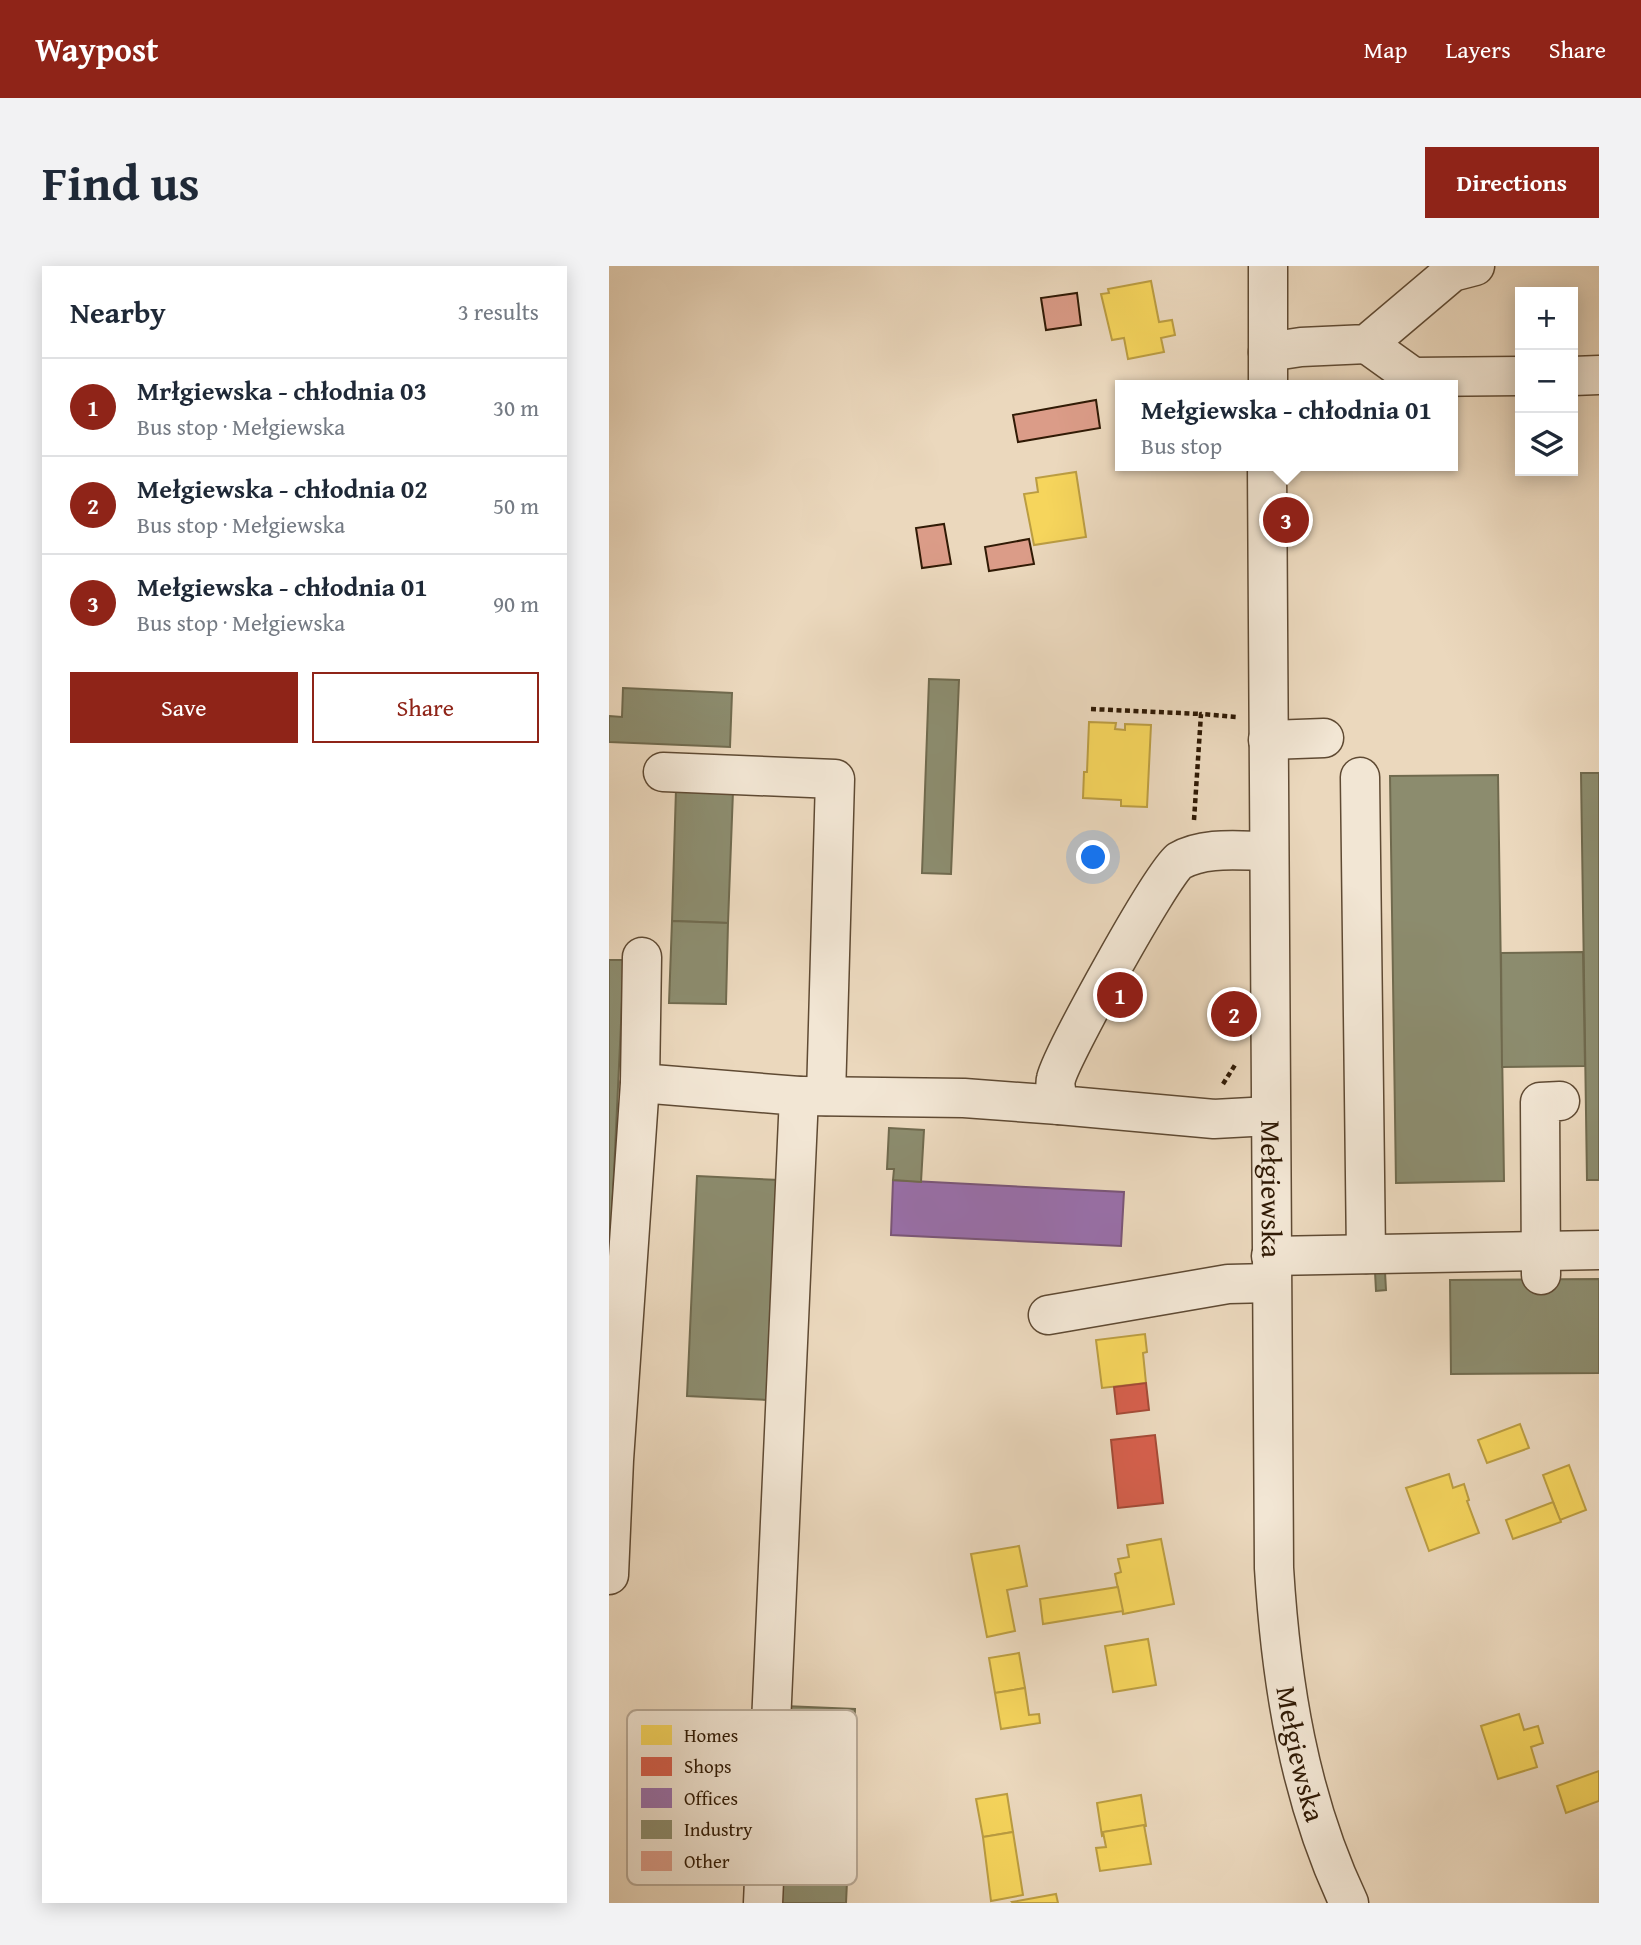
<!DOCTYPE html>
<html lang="en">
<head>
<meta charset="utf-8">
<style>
	body { margin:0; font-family:"Gentium Book Plus",serif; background:#f2f2f3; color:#1f2937 }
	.controls { position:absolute; right:21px; top:21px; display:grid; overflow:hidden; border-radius:0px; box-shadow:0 4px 18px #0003 }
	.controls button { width:63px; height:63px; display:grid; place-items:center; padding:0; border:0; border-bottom:2px solid #e0e1e3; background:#fff; color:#1f2937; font:35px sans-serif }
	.you { position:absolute; left:485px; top:592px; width:24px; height:24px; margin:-18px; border:5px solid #fff; border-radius:50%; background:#1a73e8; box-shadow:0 0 0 10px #1a73e833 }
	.badge { display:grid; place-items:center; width:46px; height:46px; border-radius:50%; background:#8f2418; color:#fff; font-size:23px; font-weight:700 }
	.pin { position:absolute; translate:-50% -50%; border:4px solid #fff; box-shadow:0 2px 7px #0006 }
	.popup { position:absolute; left:506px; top:114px; width:343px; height:91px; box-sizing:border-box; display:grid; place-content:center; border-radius:0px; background:#fff; filter:drop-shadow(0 2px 5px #0005); font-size:23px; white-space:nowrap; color:#747a83 }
	.popup b { font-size:26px; color:#1f2937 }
	.popup::after { content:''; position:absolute; left:50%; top:100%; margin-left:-14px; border:14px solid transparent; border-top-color:#fff }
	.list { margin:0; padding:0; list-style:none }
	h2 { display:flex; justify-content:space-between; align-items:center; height:91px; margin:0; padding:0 28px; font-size:30px }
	h2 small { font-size:23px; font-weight:400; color:#747a83 }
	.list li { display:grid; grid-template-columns:46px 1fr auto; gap:21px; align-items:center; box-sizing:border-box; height:98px; padding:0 28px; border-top:2px solid #e0e1e3 }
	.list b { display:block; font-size:26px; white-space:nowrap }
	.list p { margin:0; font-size:23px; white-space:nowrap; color:#747a83 }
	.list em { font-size:23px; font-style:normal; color:#747a83 }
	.actions { display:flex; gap:14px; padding:21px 28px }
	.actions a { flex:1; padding:16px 0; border:2px solid #8f2418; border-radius:0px; text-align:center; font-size:24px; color:#8f2418 }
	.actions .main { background:#8f2418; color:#fff }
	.icon { flex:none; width:38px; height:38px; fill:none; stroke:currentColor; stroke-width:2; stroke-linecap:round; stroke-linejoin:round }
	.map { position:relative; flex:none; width:990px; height:1637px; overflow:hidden; border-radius:0px }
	header { display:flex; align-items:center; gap:42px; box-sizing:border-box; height:98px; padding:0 35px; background:#8f2418; color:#fff }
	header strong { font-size:33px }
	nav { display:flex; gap:38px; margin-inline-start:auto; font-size:24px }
	.intro { display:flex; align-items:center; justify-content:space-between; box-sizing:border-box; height:168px; padding:0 42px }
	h1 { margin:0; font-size:49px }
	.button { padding:18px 32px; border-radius:0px; background:#8f2418; color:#fff; font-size:24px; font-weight:700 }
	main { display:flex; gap:42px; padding:0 42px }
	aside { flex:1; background:#fff; border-radius:0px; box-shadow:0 4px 18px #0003 }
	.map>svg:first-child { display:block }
</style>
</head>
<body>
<header>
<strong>Waypost</strong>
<nav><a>Map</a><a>Layers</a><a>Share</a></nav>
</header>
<div class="intro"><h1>Find us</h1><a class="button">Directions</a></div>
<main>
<aside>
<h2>Nearby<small>3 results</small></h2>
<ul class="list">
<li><span class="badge">1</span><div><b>Mrłgiewska - chłodnia 03</b><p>Bus stop · Mełgiewska</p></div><em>30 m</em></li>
<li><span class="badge">2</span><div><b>Mełgiewska - chłodnia 02</b><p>Bus stop · Mełgiewska</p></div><em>50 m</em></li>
<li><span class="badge">3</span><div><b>Mełgiewska - chłodnia 01</b><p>Bus stop · Mełgiewska</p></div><em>90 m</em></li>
</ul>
<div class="actions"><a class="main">Save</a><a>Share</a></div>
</aside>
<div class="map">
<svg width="990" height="1637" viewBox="0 0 990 1637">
	<rect width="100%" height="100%" fill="#ebd8bd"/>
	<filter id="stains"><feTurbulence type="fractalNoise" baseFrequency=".00286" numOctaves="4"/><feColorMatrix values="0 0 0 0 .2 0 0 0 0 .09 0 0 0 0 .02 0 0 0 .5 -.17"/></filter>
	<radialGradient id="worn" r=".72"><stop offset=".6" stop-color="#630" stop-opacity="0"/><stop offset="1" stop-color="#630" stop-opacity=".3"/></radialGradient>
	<g fill="#f6d55c" stroke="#bb9d42" stroke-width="2">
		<path d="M542 15 550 56 563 54 566 69 552 72 555 86 519 93 515 72 503 74 492 28 500 27 499 23Z"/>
		<path d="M467 206 477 271 425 279 415 228 429 226 427 212Z"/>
		<path d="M480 456 507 457 506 463 516 464V458L542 459 538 541 512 540V534L474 532 475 506H478Z"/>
		<path d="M536 1068 538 1086 534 1087 537 1117 493 1122 487 1074Z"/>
		<path d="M911 1158 920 1182 878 1197 869 1174Z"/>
		<path d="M960 1199 977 1244 951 1254 934 1209Z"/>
		<path d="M840 1208 844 1222 855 1218 860 1234 858 1235 870 1267 820 1285 797 1222Z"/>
		<path d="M944 1236 952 1256 904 1273 897 1254Z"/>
		<path d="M552 1273 565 1338 514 1348 506 1308 512 1306 509 1293 520 1291 518 1279Z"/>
		<path d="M410 1280 418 1320 398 1324 406 1365 378 1371 362 1288Z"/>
		<path d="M509 1321 514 1345 434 1358 431 1333Z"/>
		<path d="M539 1373 547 1419 504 1426 496 1380Z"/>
		<path d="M410 1387 416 1422 386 1427 380 1392Z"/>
		<path d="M416 1422 420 1449 430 1448 431 1457 392 1463 386 1427Z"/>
		<path d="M910 1448 915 1464 929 1460 934 1477 922 1481 928 1501 889 1513 872 1460Z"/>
		<path d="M990 1505V1535L957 1547 948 1520Z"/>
		<path d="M398 1528 404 1566 374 1571 367 1533Z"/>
		<path d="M532 1529 537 1560 494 1566 495 1569 493 1570 488 1537Z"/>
		<path d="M535 1559 542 1598 491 1605 487 1582 497 1581 494 1566Z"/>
		<path d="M404 1566 414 1629 382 1635 374 1571Z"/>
		<path d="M447 1628 449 1637H404L403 1636Z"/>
	</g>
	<g fill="#d6604d" stroke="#a44b37" stroke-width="2">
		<path d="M537 1117 540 1144 508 1148 505 1121Z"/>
		<path d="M546 1169 554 1237 509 1242 502 1174Z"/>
	</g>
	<path fill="#9970ab" stroke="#7a5679" stroke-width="2" d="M284 914 515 926 512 980 282 969Z"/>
	<g fill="#8c8c6e" stroke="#706a4e" stroke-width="2">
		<path d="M320 413 350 414 342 608 313 607Z"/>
		<path d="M14 422 123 427 121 481 0 476V450L13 451Z"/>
		<path d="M972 507H990V914H978Z"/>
		<path d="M889 509 895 915 787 917 781 510Z"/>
		<path d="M67 523 124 525 119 657 63 655Z"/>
		<path d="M63 655 119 657 117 738 60 737Z"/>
		<path d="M974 686 976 800 893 801 892 687Z"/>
		<path d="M0 694H15L0 1012Z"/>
		<path d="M280 862 315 864 312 916 284 914 285 903H278Z"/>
		<path d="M88 910 170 914 160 1134 78 1130Z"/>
		<path d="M766 1006H776L777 1024 767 1025Z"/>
		<path d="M990 1013V1107L842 1108 841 1014Z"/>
		<path d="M175 1440 246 1443 237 1637H166Z"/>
	</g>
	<g fill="#db9c88" stroke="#301a05" stroke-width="2">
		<path d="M468 27 472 59 437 64 432 32Z"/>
		<path d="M487 134 491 162 409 176 404 149Z"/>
		<path d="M335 258 342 298 313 302 307 262Z"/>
		<path d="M420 273 425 298 380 305 376 281Z"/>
	</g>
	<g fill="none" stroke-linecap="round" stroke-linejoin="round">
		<defs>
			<g id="minor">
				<path d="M758 78 804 111 911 110"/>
				<path d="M659 86 692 81 758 78 843 6 866 0"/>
				<path d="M964 110 990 109"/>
				<path d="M659 119V0"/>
				<path id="s1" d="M658 200 665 1302C672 1416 690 1532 740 1637"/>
				<path d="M659 474 715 472"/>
				<path d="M54 506 226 513 217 830"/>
				<path d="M751 511 757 988"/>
				<path d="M659 585C631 585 596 580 570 595 555 604 452 790 447 813 445 820 449 831 450 839L605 853 661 850"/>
				<path d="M31 817 190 830 154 1637"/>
				<path d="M193 830 355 832 450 839"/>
				<path d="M662 990 990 984"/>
				<path d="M932 1009 931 836 951 835"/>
				<path d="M439 1049 619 1018 662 1017"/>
				<path d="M0 1309 5 1194 31 817 33 691"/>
			</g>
		</defs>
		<use href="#minor" stroke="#5f4a33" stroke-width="41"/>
		<g stroke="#301a05" stroke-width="4.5" stroke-dasharray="5 3.5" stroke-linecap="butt">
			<path d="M482 443 592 448"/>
			<path d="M585 554 592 448 628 451"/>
			<path d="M614 818 626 799"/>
		</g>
		<use href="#minor" stroke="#f2e6d4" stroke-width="38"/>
	</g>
	<g text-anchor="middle" stroke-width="7" stroke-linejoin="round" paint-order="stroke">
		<g font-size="28" fill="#301a05" stroke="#f2e6d4">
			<text dy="10" stroke="none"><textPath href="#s1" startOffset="723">Mełgiewska</textPath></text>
			<text dy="10" stroke="none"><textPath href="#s1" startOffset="1290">Mełgiewska</textPath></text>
		</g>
	</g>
	<rect x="18" y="1444" width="230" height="175" rx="10" fill="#f2e6d4" stroke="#b8a996" stroke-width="2"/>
	<rect x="32" y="1459" width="31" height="20" fill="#f6d55c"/>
	<rect x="32" y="1491" width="31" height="19" fill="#d6604d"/>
	<rect x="32" y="1522" width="31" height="20" fill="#9970ab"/>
	<rect x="32" y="1554" width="31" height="19" fill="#8c8c6e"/>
	<rect x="32" y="1585" width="31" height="20" fill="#db9c88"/>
	<g font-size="19" fill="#301a05">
		<text x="75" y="1476">Homes</text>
		<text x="75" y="1507">Shops</text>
		<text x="75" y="1539">Offices</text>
		<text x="75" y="1570">Industry</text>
		<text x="75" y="1602">Other</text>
	</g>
	<rect width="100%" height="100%" filter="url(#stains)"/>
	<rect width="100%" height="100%" fill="url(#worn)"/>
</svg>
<div class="controls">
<button>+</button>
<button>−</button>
<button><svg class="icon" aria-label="layers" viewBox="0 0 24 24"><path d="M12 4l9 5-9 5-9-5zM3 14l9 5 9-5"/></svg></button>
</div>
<div class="you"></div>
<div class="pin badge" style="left:511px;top:729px">1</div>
<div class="pin badge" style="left:625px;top:748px">2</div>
<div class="pin badge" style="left:677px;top:254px">3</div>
<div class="popup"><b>Mełgiewska - chłodnia 01</b>Bus stop</div>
</div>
</main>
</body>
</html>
